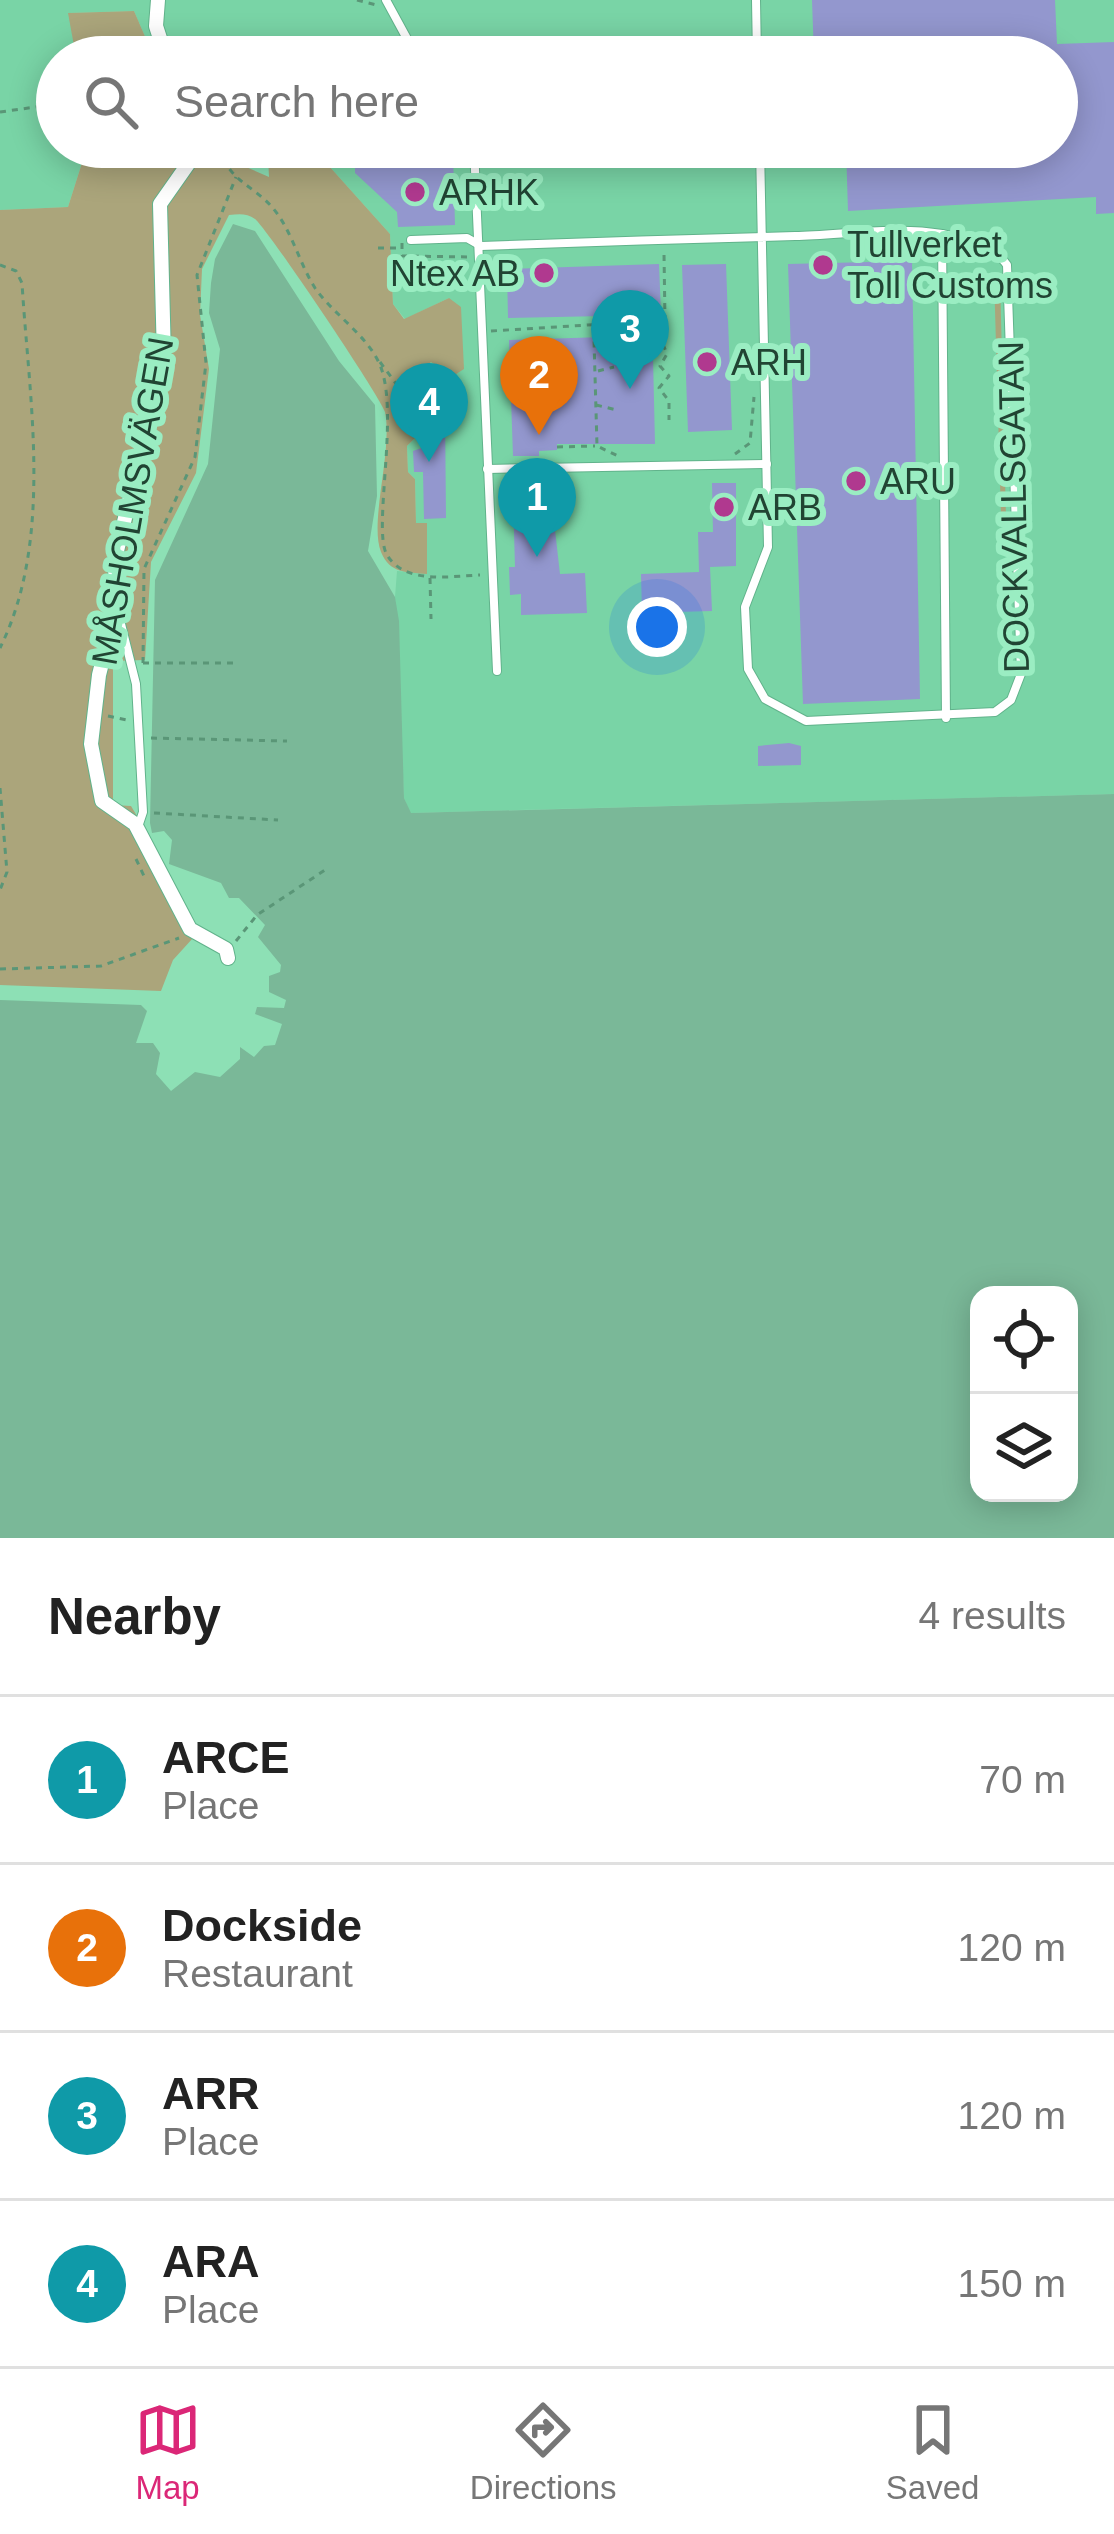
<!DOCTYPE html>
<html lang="en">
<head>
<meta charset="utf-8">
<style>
	body { margin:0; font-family:Arial,sans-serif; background:#f6f6f6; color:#222 }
	.controls { position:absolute; right:36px; bottom:36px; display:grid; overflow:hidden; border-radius:24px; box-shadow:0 6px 30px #0003 }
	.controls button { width:108px; height:108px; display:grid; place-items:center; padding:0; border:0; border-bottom:3px solid #e0e0e0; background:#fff; color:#222; font:60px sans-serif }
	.you { position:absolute; left:657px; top:627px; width:42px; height:42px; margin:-30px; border:9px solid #fff; border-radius:50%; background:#1a73e8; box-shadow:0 0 0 18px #1a73e833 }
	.badge { display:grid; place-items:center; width:78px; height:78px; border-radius:50%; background:#db2777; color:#fff; font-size:39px; font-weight:700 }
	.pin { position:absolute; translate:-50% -99px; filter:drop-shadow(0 3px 6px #0008) }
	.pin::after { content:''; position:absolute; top:63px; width:42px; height:36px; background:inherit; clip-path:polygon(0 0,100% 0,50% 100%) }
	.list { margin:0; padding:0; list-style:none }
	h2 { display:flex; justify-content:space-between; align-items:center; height:156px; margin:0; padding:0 48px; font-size:51px }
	h2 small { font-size:39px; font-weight:400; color:#767676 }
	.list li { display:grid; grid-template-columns:78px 1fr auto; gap:36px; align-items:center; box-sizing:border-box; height:168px; padding:0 48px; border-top:3px solid #e0e0e0 }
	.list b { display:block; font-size:45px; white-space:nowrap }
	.list p { margin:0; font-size:39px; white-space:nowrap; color:#767676 }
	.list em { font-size:39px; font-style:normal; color:#767676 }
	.icon { flex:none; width:66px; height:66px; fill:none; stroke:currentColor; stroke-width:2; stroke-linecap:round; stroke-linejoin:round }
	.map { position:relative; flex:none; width:1114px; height:1538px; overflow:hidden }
	.search { position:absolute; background:#fff; box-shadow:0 6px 30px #0003; left:36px; right:36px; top:36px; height:132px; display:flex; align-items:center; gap:30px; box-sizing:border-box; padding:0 42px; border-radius:66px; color:#767676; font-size:45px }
	.sheet { height:828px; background:#fff }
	nav { display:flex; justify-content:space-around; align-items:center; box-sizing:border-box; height:168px; border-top:3px solid #e0e0e0; background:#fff; font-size:33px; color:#767676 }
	nav a { display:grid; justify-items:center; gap:6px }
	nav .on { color:#db2777 }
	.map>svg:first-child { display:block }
</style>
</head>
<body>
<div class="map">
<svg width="1114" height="1538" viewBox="0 0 1114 1538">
	<rect width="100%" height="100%" fill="#8de0b5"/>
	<path fill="#79d4a6" d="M0 0H1114V794L410 813 404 798 395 597 397 571 427 573V524L416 523 415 479 408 472 407 446 415 438 410 383 432 362 449 298 405 319 393 304 390 234 312 147H1057V57H154L134 11 69 13 76 57H57V147H87L68 207 0 210Z"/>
	<g fill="#aba57b">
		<path d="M134 11 154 57H76L68 13Z"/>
		<path d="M87 147H200L269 177 268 156 312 147 390 234 393 304 404 319 449 298 461 307 464 369 453 376 431 362 410 383 415 438 407 446 408 472 415 479 416 523H427V574C407 572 390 574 381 552 369 522 393 450 385 412 382 399 267 228 255 219 247 213 239 214 229 215L202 269 200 315 209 369 196 473 151 562 145 660 113 661V805L131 806 137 816 131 829 193 938 173 960 161 991 0 985V210L68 207Z"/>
		<path d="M994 275 1000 278 1006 518 1001 516Z"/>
	</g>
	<path fill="#7ab898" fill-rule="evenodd" d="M233 224 255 231 339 361 375 405 377 496 368 551 395 597 399 621 404 798 411 813 1114 794V1538H0V1000L141 1005 147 1011 136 1043H153L160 1053 156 1074 171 1091 195 1072 220 1077 240 1059V1047L254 1057 264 1046 275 1045 282 1024 255 1014 257 1007 284 1008 286 1000 269 992V976L280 972 281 965 258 937 265 925 239 898H229L221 883 169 864 172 840 164 831 152 833 150 823 155 580 208 464 220 349 209 313 211 283 215 259ZM979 1295H1069V1493H979Z"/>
	<g fill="#9397ce">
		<path d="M812 0H1055L1057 44 1114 42V213L1096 214V197L848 211 846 147H1057V57H814Z"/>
		<path d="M366 46V57H292V48Z"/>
		<path d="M343 147H416L424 155 453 154 455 225 398 227 397 212 355 173V158Z"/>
		<path d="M912 261 920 699 803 704 788 264Z"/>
		<path d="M659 264 661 314H652L655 444H557V450L539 451V456H513L509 340 604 337V316L508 318 507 269Z"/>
		<path d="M726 264 732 430 688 432 682 265Z"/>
		<path d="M445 410 446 518 424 519 423 472H414L413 451 424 447 423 411Z"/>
		<path d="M712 483H736V566L710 567 712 611 642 613 641 574 699 572 698 532H713Z"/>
		<path d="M551 495 560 574 585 573 587 613 521 615V594L510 595 509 567H515L513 496Z"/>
		<path d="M789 743 801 746V765L758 766V746Z"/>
	</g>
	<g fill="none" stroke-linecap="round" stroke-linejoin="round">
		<defs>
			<g id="lane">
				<path d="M386 0 417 57"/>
				<path d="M756 0 757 57"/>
				<path d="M474 147 497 671"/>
				<path d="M942 234 946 718"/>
				<path d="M411 240 467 238 481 246C586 242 690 239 795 236 842 235 896 226 942 234 963 238 995 247 1007 265L1021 674 1011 700 995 712 806 721 765 699 748 669 745 607 768 547 760 147"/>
				<path d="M487 469 767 464"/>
				<path d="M117 608 136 684 143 812 138 827"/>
			</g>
			<g id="street">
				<path d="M158 0 156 26 166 57"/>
				<path d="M200 147 160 204 164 358 115 559 116 607 99 675 91 744 102 801 135 824 190 929 226 949 228 958"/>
			</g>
		</defs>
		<use href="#lane" stroke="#61b38b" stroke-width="10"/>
		<use href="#street" stroke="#61b38b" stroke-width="16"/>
		<g stroke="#5a9677" stroke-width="3" stroke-dasharray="6 6" stroke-linecap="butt">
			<path d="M357 0 380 6"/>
			<path d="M0 112 57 104"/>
			<path d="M221 147C225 179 253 185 272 207 292 230 299 263 315 288 333 314 368 336 380 365 400 413 372 530 387 555 405 585 451 576 480 575"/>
			<path d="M402 243V256L470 257"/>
			<path d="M378 248H401"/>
			<path d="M0 265 16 271 22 283C29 400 54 539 0 648"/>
			<path d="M666 322 660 337 667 354 660 366 669 376 659 388 669 401V420"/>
			<path d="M605 324 665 321 664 253"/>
			<path d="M491 331 603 324 594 340 597 446 618 456"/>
			<path d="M380 362 420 416"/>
			<path d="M598 371 614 367"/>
			<path d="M596 405 617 410"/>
			<path d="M411 407 449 406V414"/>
			<path d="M557 447 595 446"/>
			<path d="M735 454 750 443 754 397"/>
			<path d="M430 578 431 619"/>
			<path d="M143 663 144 569 195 457 206 363 197 275 236 177"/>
			<path d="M143 663H237"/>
			<path d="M108 716 127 720"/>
			<path d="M151 738 287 741"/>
			<path d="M0 788 7 872 0 890"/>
			<path d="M154 813 278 820"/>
			<path d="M136 859 144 876"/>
			<path d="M236 941 257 915 328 868"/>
			<path d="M0 969 101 966 179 938"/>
		</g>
		<use href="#lane" stroke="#fff" stroke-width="8"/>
		<use href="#street" stroke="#fff" stroke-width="14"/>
	</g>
	<g fill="#b0398f" stroke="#9aedc2" stroke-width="4.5">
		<circle cx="415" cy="192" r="12"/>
		<circle cx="823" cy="265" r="12"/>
		<circle cx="544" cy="273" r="12"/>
		<circle cx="707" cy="362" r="12"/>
		<circle cx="856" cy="481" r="12"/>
		<circle cx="724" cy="507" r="12"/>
	</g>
	<g text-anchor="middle" stroke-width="12" stroke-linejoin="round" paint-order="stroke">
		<g font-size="36" fill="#214433" stroke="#9aedc2" text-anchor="start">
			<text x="439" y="205">ARHK</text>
			<text x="847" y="257">Tullverket<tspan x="847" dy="41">Toll Customs</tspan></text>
			<text x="520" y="286" text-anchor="end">Ntex AB</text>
			<text x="731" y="375">ARH</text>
			<text x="880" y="494">ARU</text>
			<text x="748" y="520">ARB</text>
		</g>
		<g font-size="36" fill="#214433" stroke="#9aedc2">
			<text transform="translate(132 501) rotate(-80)" y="13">MÅSHOLMSVÄGEN</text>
			<text transform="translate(1013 507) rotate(-91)" y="13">DOCKVALLSGATAN</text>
		</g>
	</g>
</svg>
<div class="controls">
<button><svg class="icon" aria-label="locate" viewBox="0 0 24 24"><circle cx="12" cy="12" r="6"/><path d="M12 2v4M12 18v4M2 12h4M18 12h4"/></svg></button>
<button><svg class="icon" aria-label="layers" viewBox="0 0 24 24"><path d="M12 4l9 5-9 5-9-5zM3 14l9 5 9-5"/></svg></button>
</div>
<div class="you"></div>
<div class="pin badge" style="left:537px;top:557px;background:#0f9aa8">1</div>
<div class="pin badge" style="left:539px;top:435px;background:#e8710a">2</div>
<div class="pin badge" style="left:630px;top:389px;background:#0f9aa8">3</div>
<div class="pin badge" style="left:429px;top:462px;background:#0f9aa8">4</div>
<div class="search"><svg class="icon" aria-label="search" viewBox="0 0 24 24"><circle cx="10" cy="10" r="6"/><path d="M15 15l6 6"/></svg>Search here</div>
</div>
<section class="sheet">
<h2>Nearby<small>4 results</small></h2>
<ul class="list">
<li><span class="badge" style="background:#0f9aa8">1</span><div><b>ARCE</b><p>Place</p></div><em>70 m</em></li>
<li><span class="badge" style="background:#e8710a">2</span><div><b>Dockside</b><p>Restaurant</p></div><em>120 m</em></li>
<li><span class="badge" style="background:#0f9aa8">3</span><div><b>ARR</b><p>Place</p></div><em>120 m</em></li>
<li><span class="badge" style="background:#0f9aa8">4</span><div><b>ARA</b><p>Place</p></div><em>150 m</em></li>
</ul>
</section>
<nav>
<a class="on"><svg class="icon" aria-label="map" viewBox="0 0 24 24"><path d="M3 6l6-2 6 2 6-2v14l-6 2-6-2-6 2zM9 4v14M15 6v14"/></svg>Map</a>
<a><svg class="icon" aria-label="directions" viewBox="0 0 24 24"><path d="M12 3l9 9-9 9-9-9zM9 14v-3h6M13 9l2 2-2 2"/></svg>Directions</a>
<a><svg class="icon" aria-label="saved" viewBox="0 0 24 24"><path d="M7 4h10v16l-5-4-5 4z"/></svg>Saved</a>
</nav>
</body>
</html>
